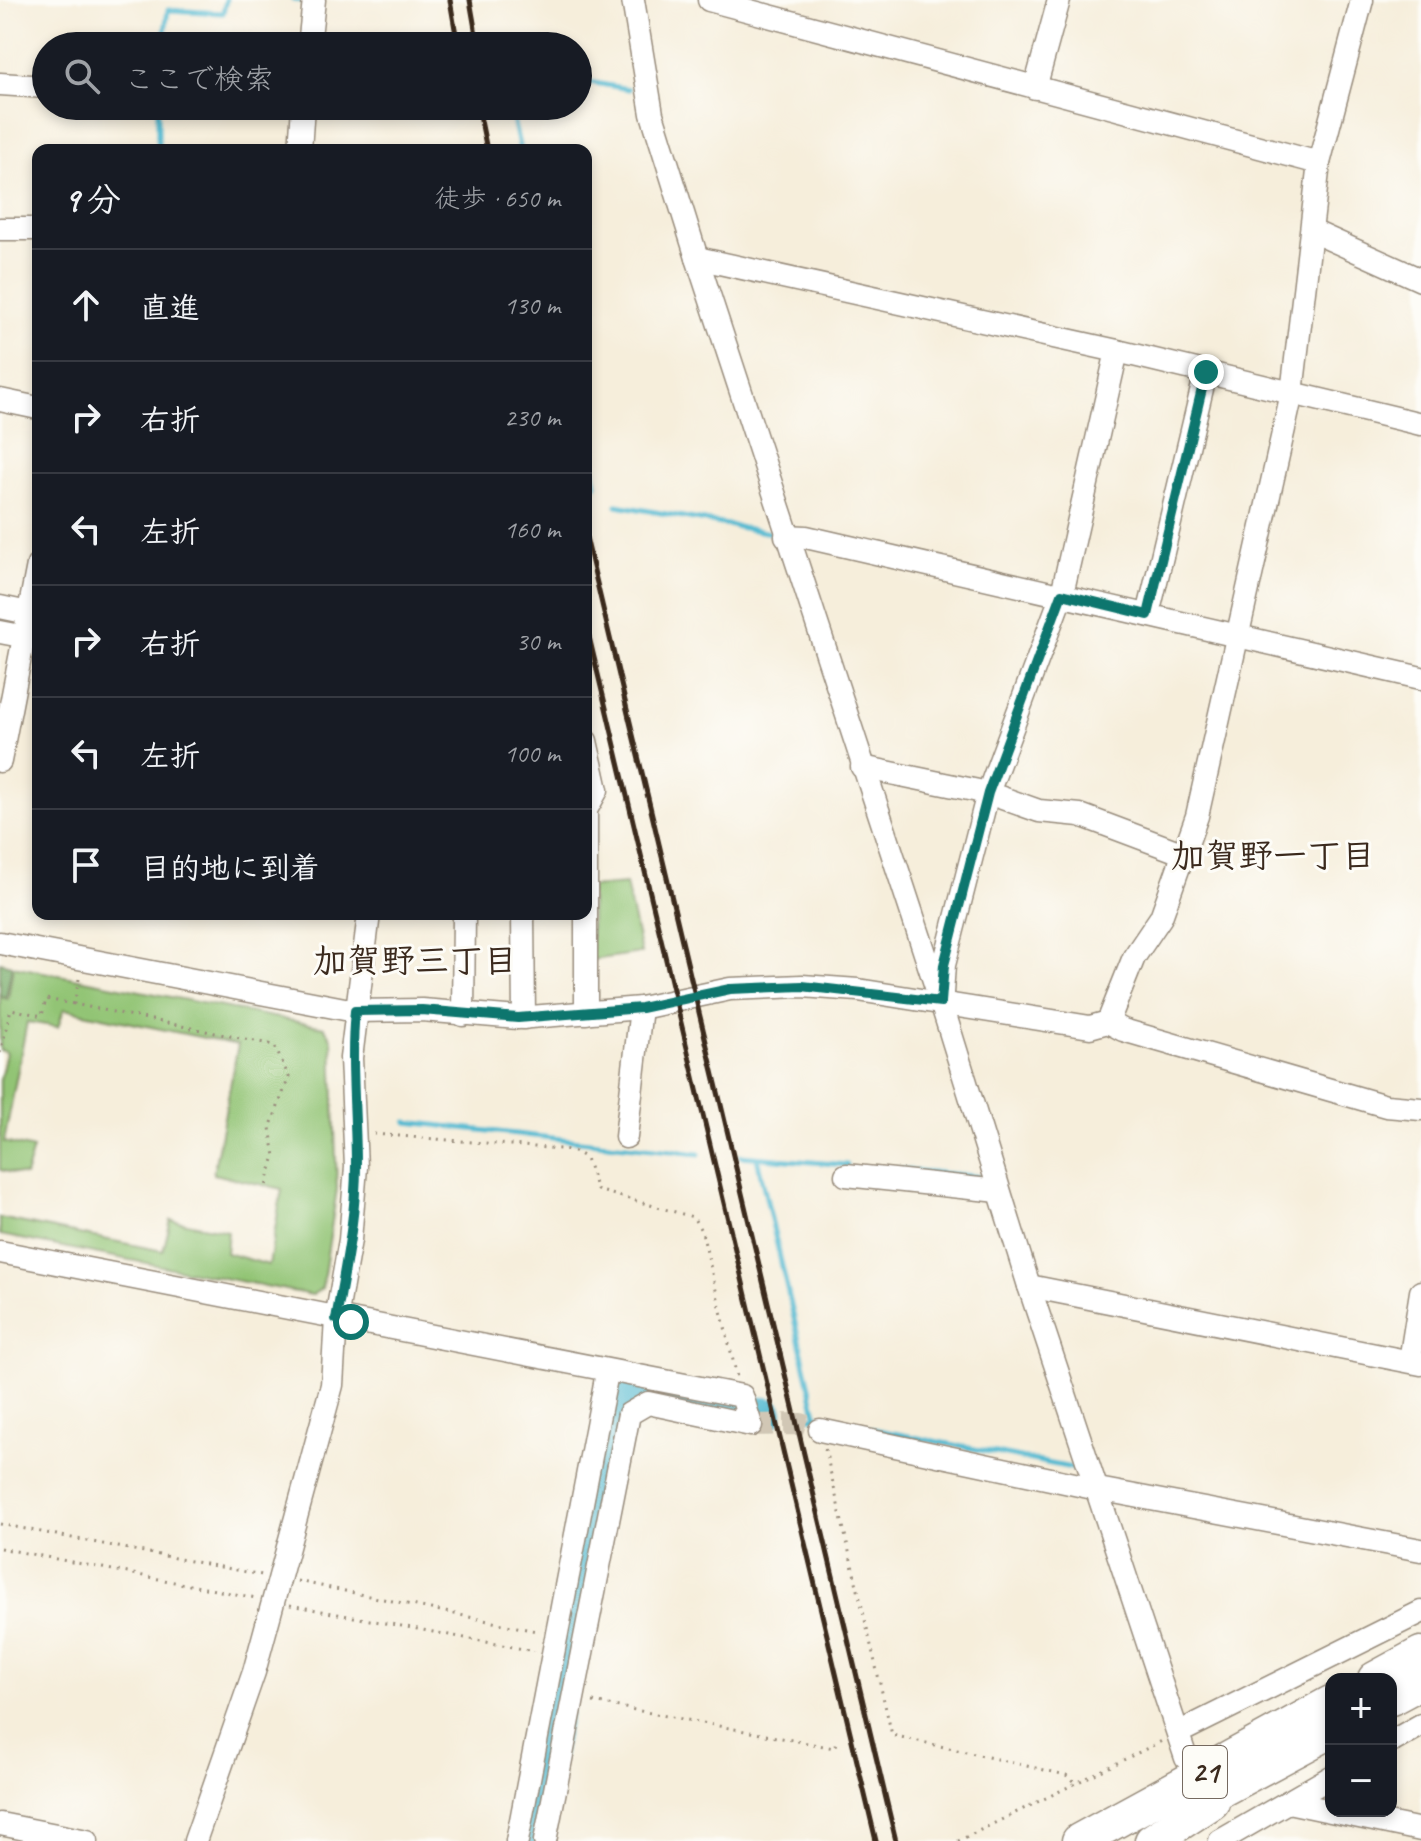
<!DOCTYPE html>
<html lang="ja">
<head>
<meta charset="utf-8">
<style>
	body { margin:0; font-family:Caveat,"Klee One",sans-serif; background:#242831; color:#f1f3f6 }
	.controls { position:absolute; right:24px; bottom:24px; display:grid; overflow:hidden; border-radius:16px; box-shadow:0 4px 12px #0003 }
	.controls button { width:72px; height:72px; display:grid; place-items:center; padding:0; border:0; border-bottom:2px solid #363941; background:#171b24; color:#f1f3f6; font:40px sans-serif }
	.stop { position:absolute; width:24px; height:24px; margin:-18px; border:6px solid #0f766e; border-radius:50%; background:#fff }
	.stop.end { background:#0f766e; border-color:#fff; box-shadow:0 2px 8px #0008 }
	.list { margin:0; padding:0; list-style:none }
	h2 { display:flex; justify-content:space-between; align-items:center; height:104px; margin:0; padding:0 32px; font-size:34px }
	h2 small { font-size:26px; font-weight:400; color:#9ea1a6 }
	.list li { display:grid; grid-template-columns:52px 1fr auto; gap:24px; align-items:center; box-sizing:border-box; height:112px; padding:0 32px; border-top:2px solid #363941 }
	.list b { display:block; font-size:30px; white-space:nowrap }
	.list em { font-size:26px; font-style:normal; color:#9ea1a6 }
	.icon { flex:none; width:44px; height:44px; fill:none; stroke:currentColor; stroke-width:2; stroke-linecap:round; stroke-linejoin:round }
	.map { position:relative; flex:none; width:1421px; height:1841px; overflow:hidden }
	.search { position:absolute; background:#171b24; box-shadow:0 4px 12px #0003; left:32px; top:32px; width:560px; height:88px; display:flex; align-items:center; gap:20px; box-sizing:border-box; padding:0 28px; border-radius:44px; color:#9ea1a6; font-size:30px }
	.panel { position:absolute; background:#171b24; box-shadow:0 4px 12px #0003; left:32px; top:144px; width:560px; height:776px; border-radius:16px }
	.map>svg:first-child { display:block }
</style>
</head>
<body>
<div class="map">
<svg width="1421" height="1841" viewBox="0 0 1421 1841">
	<rect width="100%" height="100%" fill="#fdfcf7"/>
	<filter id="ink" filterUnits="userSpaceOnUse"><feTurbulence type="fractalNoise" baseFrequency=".0125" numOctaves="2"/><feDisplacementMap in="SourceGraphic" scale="16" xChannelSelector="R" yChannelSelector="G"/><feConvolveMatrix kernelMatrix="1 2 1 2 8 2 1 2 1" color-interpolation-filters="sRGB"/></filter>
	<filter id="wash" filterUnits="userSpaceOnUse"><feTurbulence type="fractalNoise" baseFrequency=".006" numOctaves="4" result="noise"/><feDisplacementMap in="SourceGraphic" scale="32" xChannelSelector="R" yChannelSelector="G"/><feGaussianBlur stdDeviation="1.8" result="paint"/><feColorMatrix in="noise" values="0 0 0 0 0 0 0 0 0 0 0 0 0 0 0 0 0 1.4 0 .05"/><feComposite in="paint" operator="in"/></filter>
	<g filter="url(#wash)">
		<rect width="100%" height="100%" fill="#f6eedb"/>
		<g fill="#92c475" stroke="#66774a" stroke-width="2">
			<path d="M626 884 641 953 591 960V887Z"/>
			<path d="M13 966 324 1027 332 1040 337 1189 322 1288 312 1295 0 1235V1218L163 1251 171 1220 228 1231 226 1253 269 1265 282 1189 213 1174 238 1045 64 1009 58 1027 27 1022 4 1142 33 1149 25 1176 0 1170V1080L6 1052 0 1050V997L8 999Z"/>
		</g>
		<path fill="#75aa66" stroke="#586a42" stroke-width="2" d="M0 962 12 965 6 997 0 996Z"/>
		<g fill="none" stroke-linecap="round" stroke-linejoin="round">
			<g stroke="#53bad1" stroke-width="5">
				<path d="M294 0 304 1"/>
				<path d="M163 46 168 10 223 13 226 0"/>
				<path d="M578 80 628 89"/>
				<path d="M158 106V150"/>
				<path d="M510 106 520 150"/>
				<path d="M586 439 596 484 591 490"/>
				<path d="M617 505 771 533"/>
				<path d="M0 620 7 622"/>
				<path d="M407 1122 699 1154"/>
				<path d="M741 1156 847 1165"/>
				<path d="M757 1158 817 1418"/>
				<path d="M897 1169 983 1177"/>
				<path d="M801 1415 1082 1470"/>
			</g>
			<path stroke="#53bad1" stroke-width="32" d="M531 1841 615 1415 633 1395 649 1391 741 1412 767 1413"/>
		</g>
	</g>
	<g filter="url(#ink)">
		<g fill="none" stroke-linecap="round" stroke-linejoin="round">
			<path stroke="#d1c7b5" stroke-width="22" stroke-dasharray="22 11" stroke-linecap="butt" d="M751 1425 801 1424 820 1430"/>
			<defs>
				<g id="minor">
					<path d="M633 0 652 114 697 258 941 1002 1029 1286 1186 1758"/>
					<path d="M709 0 1319 163"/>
					<path d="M309 46 314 0"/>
					<path d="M0 84 46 87"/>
					<path d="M1035 88 1059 0"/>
					<path d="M300 150 303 106"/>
					<path d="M0 229H38"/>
					<path d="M1312 231 1421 280"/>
					<path d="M697 258 1117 351 1421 424"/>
					<path d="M0 400 38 408"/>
					<path d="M786 536 806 537 1421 678"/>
					<path d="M0 607 38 615"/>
					<path d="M1148 615 1206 372"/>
					<path d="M0 632 37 639"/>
					<path d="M586 741 597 790 586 810V1013"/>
					<path d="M0 761 38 565"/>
					<path d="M862 767 988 793 1039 811 1080 815 1184 854"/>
					<path d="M523 914 524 1018"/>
					<path d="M0 943 355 1011 422 1010 518 1018 641 1008 730 989 802 986 858 990 1090 1027 1108 1022 1123 1030 1386 1106 1421 1109"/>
					<path d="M942 993 944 965 988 793 1062 594 1117 351"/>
					<path d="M463 1015 464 914"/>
					<path d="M1108 1022 1134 957 1161 917 1197 816 1292 393 1319 163 1362 0"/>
					<path d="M626 1137 641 1008"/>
					<path d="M846 1175 999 1191"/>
					<path d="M0 1252 742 1396 751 1425 648 1403 629 1414 545 1841"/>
					<path d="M1029 1286 1421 1364"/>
					<path d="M1410 1361 1421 1292"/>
					<path d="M820 1430 1098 1489 1421 1550"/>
					<path d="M1180 1732 1421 1612"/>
					<path d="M1391 1742 1421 1725"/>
					<path d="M1288 1802 1421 1830"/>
					<path d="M0 1824 87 1841"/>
					<path d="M195 1841 254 1672 332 1385 336 1319 350 1240 356 1167 351 1058 369 914"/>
					<path d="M517 1841 607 1373"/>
					<path d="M1220 1841 1331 1777"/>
				</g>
				<g id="highway">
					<path d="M1375 1679 1421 1654"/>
					<path d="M1391 1698 1421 1682"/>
					<path d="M1187 1808 1331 1731"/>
					<path d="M1079 1841 1331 1703"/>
					<path d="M1152 1841 1212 1802"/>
				</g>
			</defs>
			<use href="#minor" stroke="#988c7c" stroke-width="25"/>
			<use href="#highway" stroke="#988c7c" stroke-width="37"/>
			<g stroke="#988c7c" stroke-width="3" stroke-dasharray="2 6" stroke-linecap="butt">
				<path d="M79 979 74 1004 274 1045 289 1077 270 1128 275 1156 266 1186"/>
				<path d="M0 1053 11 1009 42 1016 46 999 74 1004"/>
				<path d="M374 1134 572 1150 586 1158 597 1190 693 1217 702 1232 737 1377"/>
				<path d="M825 1449 892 1735 1066 1775 1077 1783"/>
				<path d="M0 1524 262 1575"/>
				<path d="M0 1548 256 1598"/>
				<path d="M297 1581 536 1631"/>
				<path d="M290 1605 534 1651"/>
				<path d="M593 1702 834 1748 836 1743"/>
				<path d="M958 1841 1162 1741"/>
			</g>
			<use href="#minor" stroke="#fff" stroke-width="22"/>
			<use href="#highway" stroke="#fff" stroke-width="34"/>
			<g stroke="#3b2a1e" stroke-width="5">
				<path d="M450 0 458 46"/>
				<path d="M470 0 478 46"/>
				<path d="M478 106 487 150"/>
				<path d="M586 537 896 1841"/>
				<path d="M586 624 876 1841"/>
			</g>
		</g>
	</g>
	<g fill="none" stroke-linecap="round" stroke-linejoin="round" filter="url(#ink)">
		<path stroke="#0f766e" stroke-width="10" d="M351 1322 336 1319C345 1268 356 1217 356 1165 356 1113 350 1063 355 1011L422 1010 518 1018 641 1008 730 989 802 986 941 1002 944 965 988 793 1062 594 1148 615 1206 372"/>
	</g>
	<g text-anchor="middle" stroke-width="6" stroke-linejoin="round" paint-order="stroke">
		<rect fill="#fdfcf7" stroke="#75695f" stroke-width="2" x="1183" y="1746" width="44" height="52" rx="6"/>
		<g font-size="30" font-weight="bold" fill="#3b2a1e">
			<text x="1205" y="1782">21</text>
		</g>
		<g font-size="34" font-weight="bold" fill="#3b2a1e" stroke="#fdfcf7">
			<text x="1273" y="867">加賀野一丁目</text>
			<text x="415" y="972">加賀野三丁目</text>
		</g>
	</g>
</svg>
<div class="controls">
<button>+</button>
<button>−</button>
</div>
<div class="stop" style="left:351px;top:1322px"></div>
<div class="stop end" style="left:1206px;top:372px"></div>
<div class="search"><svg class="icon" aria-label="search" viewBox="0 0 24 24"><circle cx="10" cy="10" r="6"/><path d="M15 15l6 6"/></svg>ここで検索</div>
<section class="panel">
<h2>9 分<small>徒歩 · 650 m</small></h2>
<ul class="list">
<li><svg class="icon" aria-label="ahead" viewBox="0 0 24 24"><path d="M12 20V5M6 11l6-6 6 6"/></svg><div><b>直進</b></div><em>130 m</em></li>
<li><svg class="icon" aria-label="right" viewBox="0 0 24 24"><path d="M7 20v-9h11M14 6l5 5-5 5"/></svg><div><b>右折</b></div><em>230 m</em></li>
<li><svg class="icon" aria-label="left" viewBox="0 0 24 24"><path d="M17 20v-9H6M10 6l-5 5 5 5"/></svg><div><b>左折</b></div><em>160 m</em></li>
<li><svg class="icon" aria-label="right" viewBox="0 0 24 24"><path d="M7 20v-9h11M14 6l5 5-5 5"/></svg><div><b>右折</b></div><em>30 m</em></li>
<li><svg class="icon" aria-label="left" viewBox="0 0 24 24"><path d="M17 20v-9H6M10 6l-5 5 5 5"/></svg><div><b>左折</b></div><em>100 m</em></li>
<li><svg class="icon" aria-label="arrive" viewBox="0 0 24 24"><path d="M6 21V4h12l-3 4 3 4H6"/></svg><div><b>目的地に到着</b></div></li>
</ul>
</section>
</div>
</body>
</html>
